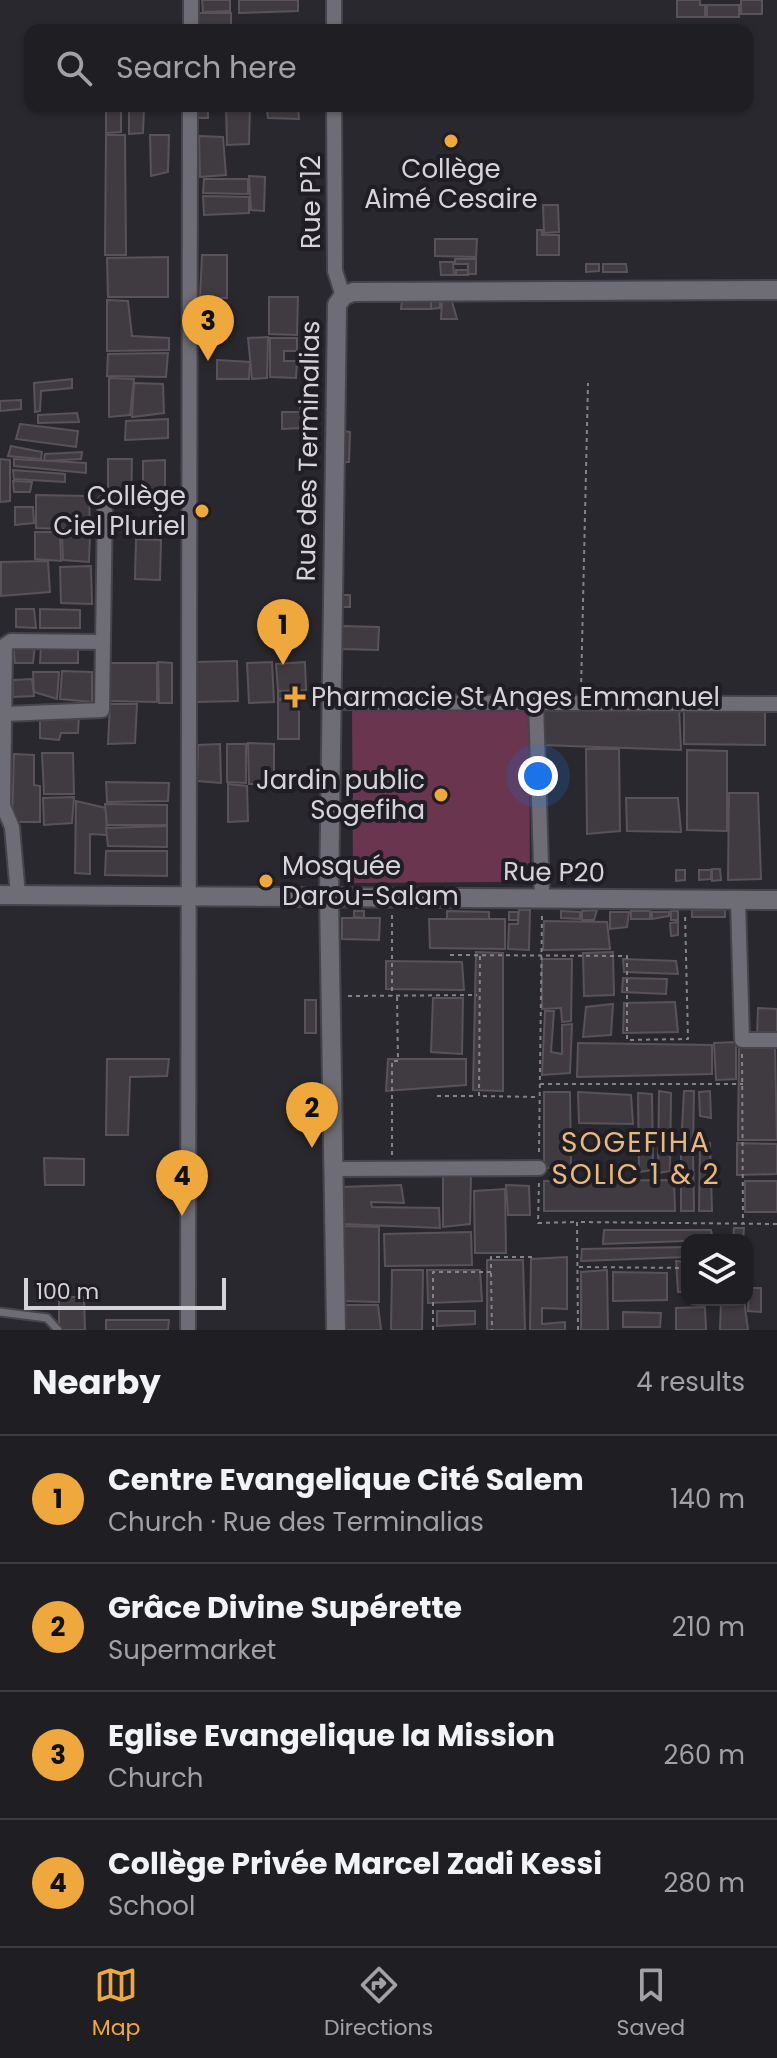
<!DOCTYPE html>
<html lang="en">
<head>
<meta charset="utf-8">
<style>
	body { margin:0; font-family:Poppins,sans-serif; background:#2c2b2f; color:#f1f3f6 }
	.controls { position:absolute; right:24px; bottom:24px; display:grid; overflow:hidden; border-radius:16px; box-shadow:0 2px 6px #0004 }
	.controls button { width:72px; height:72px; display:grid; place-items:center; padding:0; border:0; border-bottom:2px solid #3c3c40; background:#1f1e22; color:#f1f3f6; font:40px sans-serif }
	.scale { position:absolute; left:24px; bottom:20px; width:202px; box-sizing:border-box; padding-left:8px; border:4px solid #d5d4d9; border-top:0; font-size:22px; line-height:28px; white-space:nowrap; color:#d5d4d9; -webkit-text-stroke:6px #201e24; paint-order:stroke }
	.you { position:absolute; left:538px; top:776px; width:28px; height:28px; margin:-20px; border:6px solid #fff; border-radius:50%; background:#1a73e8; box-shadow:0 0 0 12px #1a73e833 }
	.badge { display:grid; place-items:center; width:52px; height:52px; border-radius:50%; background:#eea83c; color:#111; font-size:26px; font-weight:700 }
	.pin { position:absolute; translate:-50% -66px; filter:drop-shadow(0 2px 4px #0008) }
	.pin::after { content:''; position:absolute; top:42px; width:28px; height:24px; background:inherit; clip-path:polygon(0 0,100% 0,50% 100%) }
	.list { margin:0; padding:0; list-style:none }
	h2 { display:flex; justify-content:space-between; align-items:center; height:104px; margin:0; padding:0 32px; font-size:34px }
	h2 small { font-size:26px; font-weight:400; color:#a1a2a5 }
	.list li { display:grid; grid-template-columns:52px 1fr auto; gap:24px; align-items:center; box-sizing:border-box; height:128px; padding:0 32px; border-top:2px solid #3c3c40 }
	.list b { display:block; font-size:30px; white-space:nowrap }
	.list p { margin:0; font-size:26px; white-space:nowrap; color:#a1a2a5 }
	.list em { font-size:26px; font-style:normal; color:#a1a2a5 }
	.icon { flex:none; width:44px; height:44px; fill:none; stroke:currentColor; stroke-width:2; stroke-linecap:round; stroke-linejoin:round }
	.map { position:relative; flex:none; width:777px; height:1330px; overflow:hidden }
	.search { position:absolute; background:#1f1e22; box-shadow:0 2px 6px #0004; left:24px; right:24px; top:24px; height:88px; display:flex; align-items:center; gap:20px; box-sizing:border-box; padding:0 28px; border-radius:16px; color:#a1a2a5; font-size:30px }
	.sheet { height:616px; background:#1f1e22 }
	nav { display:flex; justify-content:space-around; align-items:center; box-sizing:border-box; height:112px; border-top:2px solid #3c3c40; background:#1f1e22; font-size:22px; color:#a1a2a5 }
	nav a { display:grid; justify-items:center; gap:4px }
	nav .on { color:#eea83c }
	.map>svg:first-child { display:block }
</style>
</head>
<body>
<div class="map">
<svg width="777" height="1330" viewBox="0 0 777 1330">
	<rect width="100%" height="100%" fill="#29282e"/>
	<path fill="#6a354e" d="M529 707 530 882 353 883 352 708Z"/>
	<g fill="#403b40" stroke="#595359" stroke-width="2">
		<path d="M202 0H230V11L203 12Z"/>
		<path d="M239 0H298V11L239 13Z"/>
		<path d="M677 0H700V5H705V17H677Z"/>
		<rect x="741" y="0" width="21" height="14"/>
		<rect x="707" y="5" width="32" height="12"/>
		<path d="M199 13H231V27L199 28Z"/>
		<rect x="747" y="56" width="4" height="16"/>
		<path d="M106 106H121V132L106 133Z"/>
		<path d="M226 106H250L249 144 227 145Z"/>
		<path d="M256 106H298L299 119 268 118 267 111 256 109Z"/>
		<path d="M129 107 144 109 143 133 129 134Z"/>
		<rect x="195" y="108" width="13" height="10"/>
		<path d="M106 135H125L126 255H105Z"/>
		<path d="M150 135H169L168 172 151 176Z"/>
		<path d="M199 136 223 137 226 175 200 177Z"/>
		<path d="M249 176 265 177 264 211 251 210Z"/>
		<path d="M204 179H248V194L203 193Z"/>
		<path d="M203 196 249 197V213L204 215Z"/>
		<path d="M543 205H558L559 232 544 233Z"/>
		<path d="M537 230H542V235H559V255H537Z"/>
		<path d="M435 239H477L476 257 435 256Z"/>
		<path d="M202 255H227V298H200Z"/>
		<path d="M168 257V297H108L107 258Z"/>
		<path d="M455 259H476V274H468V264H455Z"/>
		<path d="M440 262H453L454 275H441Z"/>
		<path d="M586 264H599V271L586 272Z"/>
		<path d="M603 264H626L627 272H603Z"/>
		<rect x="456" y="270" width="12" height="5"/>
		<path d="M269 297H298L297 335 269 334Z"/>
		<path d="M451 298 457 319H441L442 299Z"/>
		<path d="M107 300 128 301 132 336 169 338V350L107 351Z"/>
		<path d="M402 300H431V309H401Z"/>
		<path d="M431 301H440V308L431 309Z"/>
		<path d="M268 337 267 378 252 379 248 338Z"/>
		<path d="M270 338H297V351H284V361H297L296 378 270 377Z"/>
		<path d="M168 353 166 377 107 376 108 354Z"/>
		<path d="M217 360 250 362 249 379H217Z"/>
		<path d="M109 378 134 379 130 415 109 417Z"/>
		<path d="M72 379V388L41 391 40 411 35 412 34 383Z"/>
		<path d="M134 383 163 384 164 413 132 417Z"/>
		<path d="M21 400V409L0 411V401Z"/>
		<path d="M300 408H310V433H301V428L282 429V412H300Z"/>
		<path d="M77 413 79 422 38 423V415Z"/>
		<path d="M168 419V438L125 440 126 421Z"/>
		<path d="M20 424 78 431 76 447 16 439Z"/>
		<path d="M344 431 350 432 349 462H342Z"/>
		<path d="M11 446 42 452 41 459 8 456Z"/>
		<path d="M82 452 81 459 44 461 45 454Z"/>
		<path d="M0 459 10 460V501L0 502Z"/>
		<path d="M14 459 86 463V473L14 466Z"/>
		<path d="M108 459H132L131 501 108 500Z"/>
		<path d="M165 460V490L143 491V461Z"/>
		<path d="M13 470 65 474V482L14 479Z"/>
		<path d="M13 481 32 482 30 492H14Z"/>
		<path d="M36 495 89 496 90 530 36 528Z"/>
		<path d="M15 507H33L34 523 15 525Z"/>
		<path d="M35 532H60L61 561 35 559Z"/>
		<path d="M90 533 89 562 63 560 62 534Z"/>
		<path d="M136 539 161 540 160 580 135 579Z"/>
		<path d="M48 561 50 592 1 596V562Z"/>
		<path d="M91 566 92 604 61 603 60 567Z"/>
		<path d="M342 595H350V607H339Z"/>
		<path d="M16 609H34L36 628 16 627Z"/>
		<path d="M40 609 80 610V628H40Z"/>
		<path d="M342 626 379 627 378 650 342 649Z"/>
		<path d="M13 644 35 645 33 663H15Z"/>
		<path d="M41 646 78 647V663H40Z"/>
		<path d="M237 661 238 701 197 702 196 662Z"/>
		<path d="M158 662 172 663V703H159Z"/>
		<path d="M272 662 274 702 249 703 247 663Z"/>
		<path d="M305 662 306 690 278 691 276 664Z"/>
		<path d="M106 663H157V702L107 701Z"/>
		<path d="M62 671 92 672V702L60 699Z"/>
		<path d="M33 672H59L57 699 34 692Z"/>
		<path d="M32 679 34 696 13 697V680Z"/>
		<rect x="278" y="691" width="19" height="8"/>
		<rect x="278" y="700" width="21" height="39"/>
		<path d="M110 704H137L135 743 108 744Z"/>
		<path d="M542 706H679L681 750 542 745Z"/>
		<path d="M684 706 765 707V745L684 744Z"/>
		<path d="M79 716 78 733H61L59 740 40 738V717Z"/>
		<path d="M248 743 274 744V784H249Z"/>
		<path d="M220 744 221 783 197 781 198 745Z"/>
		<path d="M227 744H246V783L227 782Z"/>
		<path d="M586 749H619L620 831 587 834Z"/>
		<path d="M687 750 727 751V831L687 830Z"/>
		<path d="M42 753H73L74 794H44Z"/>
		<path d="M14 754 34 755V785L40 786V822H12Z"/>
		<path d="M106 782 169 783 168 801 107 802Z"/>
		<path d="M228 784 247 786 248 821 228 822Z"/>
		<path d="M729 793H758L761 879 728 880Z"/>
		<path d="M74 797 72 823 44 825 43 798Z"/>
		<path d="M626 798H678L681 832 627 831Z"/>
		<path d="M76 801 106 808 107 835 90 834V874L75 873Z"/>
		<path d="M105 804 167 805V825H107Z"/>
		<path d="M167 826V847L108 846 106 828Z"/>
		<path d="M106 851H167V876L105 875Z"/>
		<path d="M712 869H720L721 880 712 881Z"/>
		<path d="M676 870H685V880L676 881Z"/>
		<path d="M699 870H711V879L699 880Z"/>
		<path d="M519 910H530L529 950 508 949 509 924H518Z"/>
		<path d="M597 910 594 920H582V911Z"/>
		<rect x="692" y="910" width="33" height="7"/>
		<path d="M354 911H364V918L354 917Z"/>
		<path d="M447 911 489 912V920L447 919Z"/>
		<path d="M561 911 580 912V919L561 918Z"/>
		<rect x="631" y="911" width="19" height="8"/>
		<rect x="671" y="911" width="7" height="9"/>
		<rect x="509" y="912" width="9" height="8"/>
		<path d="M610 912H629L627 927 610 929Z"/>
		<path d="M652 912H669V916L652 919Z"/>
		<path d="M342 918H380L379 940 342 939Z"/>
		<path d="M429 919H505V949L430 948Z"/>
		<path d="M544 921 607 922 610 949 543 950Z"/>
		<path d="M678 922V935L671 936 670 923Z"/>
		<path d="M476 952 503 953V1091L473 1090Z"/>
		<path d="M613 952 614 995 584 996 583 953Z"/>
		<path d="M542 959H572L571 1021 562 1022 561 1008 542 1009Z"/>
		<path d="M623 959 676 961 678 974 624 972Z"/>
		<path d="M386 961 462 962 464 990 386 989Z"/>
		<path d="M623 978 667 979 666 994 622 992Z"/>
		<path d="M433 998H463L462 1054 431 1052Z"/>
		<rect x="305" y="1000" width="11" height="33"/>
		<path d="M675 1002 678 1032 623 1033 624 1003Z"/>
		<path d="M613 1004 611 1035 583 1037 586 1007Z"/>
		<path d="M758 1008 777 1009V1036H757Z"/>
		<path d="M545 1011H554L551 1052 562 1054V1025L572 1024 570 1073 542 1075Z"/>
		<path d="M736 1042V1079L716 1080 714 1043Z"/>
		<path d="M578 1043 712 1045V1074L577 1077Z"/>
		<path d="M739 1047 775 1048 777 1140H738Z"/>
		<path d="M107 1059H169L167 1076 130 1077 128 1135H106Z"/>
		<path d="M388 1059H466V1085L386 1091Z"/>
		<path d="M659 1091 671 1093 670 1171 658 1173Z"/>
		<path d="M684 1091H694L693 1147 681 1146Z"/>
		<path d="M710 1091 711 1118 700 1116 699 1092Z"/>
		<path d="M544 1092H570L571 1168H544Z"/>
		<path d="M578 1092 631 1095 633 1124 579 1123Z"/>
		<path d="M638 1093 652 1094 653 1170 639 1172Z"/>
		<path d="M700 1143H710L712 1211H699Z"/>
		<path d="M737 1143 777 1144V1174L737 1175Z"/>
		<path d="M681 1148 693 1150 694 1211H681Z"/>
		<path d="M44 1158 84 1159V1185H45Z"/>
		<path d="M443 1174 471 1175 470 1224 443 1227Z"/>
		<path d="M674 1180 675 1211H544V1181Z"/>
		<rect x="745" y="1181" width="32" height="31"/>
		<path d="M401 1185 404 1203 371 1202 372 1207 439 1208 440 1228 342 1224 341 1187Z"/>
		<path d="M506 1185 529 1186 530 1215H508Z"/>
		<path d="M505 1189 506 1253H475L474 1191Z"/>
		<path d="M341 1226 379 1227V1302L342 1301Z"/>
		<path d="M734 1228H744L743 1240H733Z"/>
		<path d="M604 1230H711L713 1240 603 1244Z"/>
		<path d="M471 1232 472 1265 385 1266 384 1234Z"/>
		<path d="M687 1247V1257L581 1261 582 1249Z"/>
		<path d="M567 1257V1309L542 1308V1324L565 1322V1330H530L531 1259Z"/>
		<path d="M487 1260H523L525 1330H487Z"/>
		<path d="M676 1261 687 1262V1292H678Z"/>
		<path d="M392 1270H423L422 1330H391Z"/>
		<path d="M427 1270H480L482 1301 428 1303Z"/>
		<path d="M607 1270 608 1330H581V1272Z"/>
		<path d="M613 1272 667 1273V1300L613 1301Z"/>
		<path d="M749 1288H761V1312L748 1311Z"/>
		<path d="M59 1297H84L85 1330H59Z"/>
		<path d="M721 1300H744L748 1330H720Z"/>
		<path d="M340 1305H378L381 1330H341Z"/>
		<path d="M705 1307 706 1330H676V1308Z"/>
		<path d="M437 1311H475V1324L437 1326Z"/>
		<path d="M623 1312 661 1313 660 1327H623Z"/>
		<path d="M106 1320H169L168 1330H106Z"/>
	</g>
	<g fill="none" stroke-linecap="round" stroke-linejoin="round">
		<defs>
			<path id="service" d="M0 1312 47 1318 58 1330"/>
			<g id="minor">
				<path d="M334 0V30"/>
				<path d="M191 30V0"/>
				<path d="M334 106 335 271 343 296"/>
				<path d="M330 702 777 704"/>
				<path d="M536 703 542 897"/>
				<path d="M5 714 102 710 105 502"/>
				<path d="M18 895 12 827 3 806 5 645 11 641 103 642"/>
				<path d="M738 901 742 1040H777"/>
				<path d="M336 1169 539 1168"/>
				<path d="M188 1330 190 106"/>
			</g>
			<g id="tertiary">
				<path d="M0 895 777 900"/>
				<path d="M336 1330 329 897 337 305 343 296 353 292 777 290"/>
			</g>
		</defs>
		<use href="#service" stroke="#454449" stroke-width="11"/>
		<use href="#minor" stroke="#454449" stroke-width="18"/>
		<use href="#tertiary" stroke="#454449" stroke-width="22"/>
		<g stroke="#848389" stroke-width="2" stroke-dasharray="4 4" stroke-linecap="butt">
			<path d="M581 690 588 383"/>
			<path d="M392 915V996"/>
			<path d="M450 955 627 956V1040L688 1039 685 914"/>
			<path d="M480 956 479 1096 537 1097"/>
			<path d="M348 996 477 995"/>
			<path d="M742 1054 743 1223"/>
			<path d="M540 1084H743"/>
			<path d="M437 1096H477"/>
			<path d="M539 1152 542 915"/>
			<path d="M392 1155V1061H398L397 996"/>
			<path d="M539 1183 538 1223 577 1222"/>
			<path d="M579 1267 687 1268"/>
			<path d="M491 1273 492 1330"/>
			<path d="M433 1330V1272H491V1257H533"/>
			<path d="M578 1330 577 1222 777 1224"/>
		</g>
		<use href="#service" stroke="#6e6c74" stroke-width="7"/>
		<use href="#minor" stroke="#6e6c74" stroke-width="14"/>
		<use href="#tertiary" stroke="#6e6c74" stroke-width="18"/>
	</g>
	<g fill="#eea83c" stroke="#201e24" stroke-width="3">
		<circle cx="451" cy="141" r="8"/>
		<circle cx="202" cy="511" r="8"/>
		<path d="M291 685h8v8h8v8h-8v8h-8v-8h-8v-8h8z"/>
		<circle cx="441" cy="795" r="8"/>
		<circle cx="266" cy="881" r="8"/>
	</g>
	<g text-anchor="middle" stroke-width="8" stroke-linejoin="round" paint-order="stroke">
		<g font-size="26" fill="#d5d4d9" stroke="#201e24" text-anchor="end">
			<text x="451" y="178" text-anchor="middle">Collège<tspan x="451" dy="30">Aimé Cesaire</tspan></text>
			<text x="186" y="505">Collège<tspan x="186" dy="30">Ciel Pluriel</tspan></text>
			<text x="311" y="706" text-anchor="start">Pharmacie St Anges Emmanuel</text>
			<text x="425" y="789">Jardin public<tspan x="425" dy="30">Sogefiha</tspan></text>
			<text x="282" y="875" text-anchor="start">Mosquée<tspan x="282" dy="30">Darou-Salam</tspan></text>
		</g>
		<g font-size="26" fill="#d5d4d9" stroke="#201e24">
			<text transform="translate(311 202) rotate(-90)" y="9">Rue P12</text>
			<text transform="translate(308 451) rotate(-89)" y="9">Rue des Terminalias</text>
			<text transform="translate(554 872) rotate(1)" y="9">Rue P20</text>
		</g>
		<g font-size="28" letter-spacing="2" fill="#e9b977" stroke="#201e24">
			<text x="636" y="1152">SOGEFIHA<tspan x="636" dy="32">SOLIC 1 &amp; 2</tspan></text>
		</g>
	</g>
</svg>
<div class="controls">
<button><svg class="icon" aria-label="layers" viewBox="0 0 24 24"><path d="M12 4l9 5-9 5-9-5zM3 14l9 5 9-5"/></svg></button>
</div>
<div class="scale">100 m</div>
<div class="you"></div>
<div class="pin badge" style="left:283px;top:665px">1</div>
<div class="pin badge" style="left:312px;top:1148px">2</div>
<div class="pin badge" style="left:208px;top:361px">3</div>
<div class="pin badge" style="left:182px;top:1216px">4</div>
<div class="search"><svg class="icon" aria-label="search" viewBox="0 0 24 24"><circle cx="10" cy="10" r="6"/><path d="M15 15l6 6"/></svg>Search here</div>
</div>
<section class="sheet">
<h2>Nearby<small>4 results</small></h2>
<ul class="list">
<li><span class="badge">1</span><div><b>Centre Evangelique Cité Salem</b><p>Church · Rue des Terminalias</p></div><em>140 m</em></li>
<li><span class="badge">2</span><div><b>Grâce Divine Supérette</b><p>Supermarket</p></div><em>210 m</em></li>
<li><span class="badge">3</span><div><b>Eglise Evangelique la Mission</b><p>Church</p></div><em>260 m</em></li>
<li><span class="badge">4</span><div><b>Collège Privée Marcel Zadi Kessi</b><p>School</p></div><em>280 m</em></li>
</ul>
</section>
<nav>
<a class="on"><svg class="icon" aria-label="map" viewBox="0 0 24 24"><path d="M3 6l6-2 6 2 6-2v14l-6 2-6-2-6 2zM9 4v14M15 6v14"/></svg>Map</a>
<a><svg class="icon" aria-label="directions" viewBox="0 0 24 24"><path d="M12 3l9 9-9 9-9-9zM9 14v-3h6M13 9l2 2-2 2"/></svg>Directions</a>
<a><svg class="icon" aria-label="saved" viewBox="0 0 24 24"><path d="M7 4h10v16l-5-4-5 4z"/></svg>Saved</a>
</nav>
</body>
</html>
